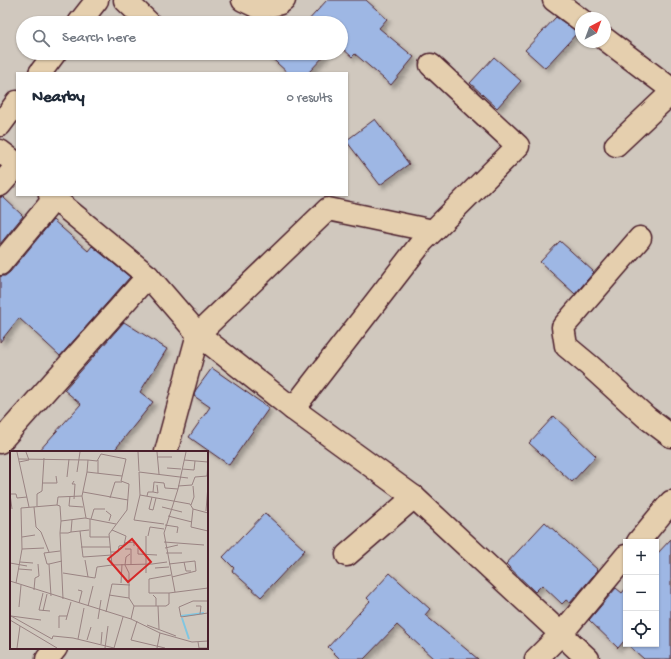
<!DOCTYPE html>
<html lang="en">
<head>
<meta charset="utf-8">
<style>
	body { margin:0; font-family:"Gochi Hand",sans-serif; background:#f2f2f3; color:#1f2937 }
	.controls { position:absolute; right:12px; bottom:12px; display:grid; overflow:hidden; border-radius:0px; box-shadow:0 1px 3px #0004 }
	.controls button { width:36px; height:36px; display:grid; place-items:center; padding:0; border:0; border-bottom:1px solid #e0e1e3; background:#fff; color:#1f2937; font:20px sans-serif }
	.compass { position:absolute; left:575px; top:12px; width:36px; height:36px; border-radius:50%; background:#fff; box-shadow:0 1px 3px #0004; rotate:41deg }
	.list { margin:0; padding:0; list-style:none }
	h2 { display:flex; justify-content:space-between; align-items:center; height:52px; margin:0; padding:0 16px; font-size:17px }
	h2 small { font-size:13px; font-weight:400; color:#747a83 }
	.icon { flex:none; width:22px; height:22px; fill:none; stroke:currentColor; stroke-width:2; stroke-linecap:round; stroke-linejoin:round }
	.map { position:relative; flex:none; width:671px; height:659px; overflow:hidden }
	.search { position:absolute; background:#fff; box-shadow:0 1px 3px #0004; left:16px; top:16px; width:332px; height:44px; display:flex; align-items:center; gap:10px; box-sizing:border-box; padding:0 14px; border-radius:22px; color:#747a83; font-size:15px }
	.panel { position:absolute; background:#fff; box-shadow:0 1px 3px #0004; left:16px; top:72px; width:332px; height:124px; border-radius:0px }
	.map>svg:first-child { display:block }
</style>
</head>
<body>
<div class="map">
<svg width="671" height="659" viewBox="0 0 671 659">
	<defs>
		<filter id="shadow"><feDropShadow dx="3.5" dy="3.5" stdDeviation="2" flood-color="#0004"/></filter>
	</defs>
	<rect width="100%" height="100%" fill="#d0c8be"/>
	<filter id="ink" filterUnits="userSpaceOnUse"><feTurbulence type="fractalNoise" baseFrequency=".025" numOctaves="2"/><feDisplacementMap in="SourceGraphic" scale="8" xChannelSelector="R" yChannelSelector="G"/><feConvolveMatrix kernelMatrix="1 2 1 2 8 2 1 2 1" color-interpolation-filters="sRGB"/></filter>
	<g filter="url(#ink)">
		<g fill="#9eb7e4" stroke="#4a1f2b" filter="url(#shadow)">
			<path d="M327 0H366L387 19 379 28 414 57 391 85 355 54 352 57 341 47V23H306Z"/>
			<path d="M556 17 578 32 545 68 525 50Z"/>
			<path d="M266 53H327L308 73H288Z"/>
			<path d="M494 57 521 81 497 108 470 83Z"/>
			<path d="M375 119 409 164 380 185 347 142V140Z"/>
			<path d="M0 197H3L23 216 0 244Z"/>
			<path d="M53 220 88 251 92 246 130 277 60 356 19 318 0 342V276H5L10 272Z"/>
			<path d="M560 241 594 272 575 294 540 262Z"/>
			<path d="M124 322 167 349 140 392 153 402 113 452H38L81 404 64 390Z"/>
			<path d="M212 368 269 408 229 465 189 437 210 407 194 396 195 391Z"/>
			<path d="M554 416 596 456 572 482 529 443Z"/>
			<path d="M265 513 305 550 261 597 232 571 234 568 223 557Z"/>
			<path d="M545 522 598 570 570 603 566 600 562 604 542 585 535 592 506 564Z"/>
			<path d="M671 539V659H644L627 644H656V555Z"/>
			<path d="M390 573 430 609 425 615 478 659H434L397 625 364 659H340L328 647 370 601 367 598Z"/>
			<path d="M616 588 622 593 626 588V643L624 641 618 648 589 620Z"/>
		</g>
		<g fill="none" stroke-linecap="round" stroke-linejoin="round">
			<defs>
				<g id="minor">
					<path d="M125 0 149 23"/>
					<path d="M243 0 260 8 280 3 284 0"/>
					<path d="M554 0 581 20"/>
					<path d="M79 23 97 0"/>
					<path d="M605 39 671 89"/>
					<path d="M40 73 55 53"/>
					<path d="M0 125 17 102"/>
					<path d="M616 145 671 93"/>
					<path d="M0 151 17 164"/>
					<path d="M0 185 17 166"/>
					<path d="M50 195 148 276 198 334 293 409 414 497 588 659"/>
					<path d="M640 238 563 327 566 346 590 366 646 417 671 436"/>
					<path d="M0 264 54 199"/>
					<path d="M293 409 422 242 518 146 431 65"/>
					<path d="M0 442 148 276"/>
					<path d="M166 452 198 334 328 209 433 231"/>
					<path d="M638 542 671 502"/>
					<path d="M347 555 414 497"/>
					<path d="M47 659 56 648"/>
					<path d="M536 659 561 634 626 556"/>
				</g>
			</defs>
			<use href="#minor" stroke="#4a1f2b" stroke-width="25"/>
			<use href="#minor" stroke="#e5cfae" stroke-width="22"/>
		</g>
	</g>
	<g transform="translate(10 451)">
		<rect width="198" height="198" fill="#d0c8be"/>
		<path fill="none" stroke="#80c6e1" stroke-width="2" d="M171 165 194 162M172 167 179 188"/>
		<path fill="none" stroke="#9a8483" stroke-width="1" d="M7 1 19 56M128 1 129 20M147 1 149 23M148 6H162M9 8 78 9 77 21 112 25M78 9 87 10 91 3 116 8 111 30 119 33 117 59 99 83 102 114 142 113 157 111M174 9 198 11M9 11 19 9 16 1M157 17 171 18M172 18 184 19 185 10M67 21 70 1M88 22V9M57 26 59 8M32 32H47L46 25M168 35 182 34 185 26 197 25 198 12M73 41 118 49M143 41 148 42 147 34M0 43H6L7 47 17 46M0 43 2 58M130 44 180 53 183 58 198 62M60 45 59 55 73 56M137 45 138 41H143L144 31 154 32 155 37 168 38M142 46 139 58 143 59 146 47M100 47 105 31H112M64 48 65 33H62L64 30M47 54 48 46 72 45M181 54 184 46 183 35M27 55V43L32 40 34 7M24 56 26 76 31 81 39 101M152 56 172 61M183 58 181 76 198 80M96 60 101 64 99 70M196 60 198 34M158 65 182 71M76 67 72 45 77 21M80 68V86H99M81 68 84 58H95M51 70 50 82H58L61 81 62 69M154 73 124 69 130 44 129 21 178 27M155 74 168 76 167 82M70 80 73 106 102 104M61 81 79 79M50 82 53 148M136 85V122M138 85 140 76 154 78M12 86 25 84M154 91 194 94M115 92 124 91V95M71 96H100M128 97V103L147 104M155 97 168 94M12 98 34 97M115 98H121V114M101 101H108L109 95 114 94 116 85 102 79M156 102H172M120 103 116 106 115 114 119 122V147L124 155 121 168M75 109 78 126M10 111 23 112M174 111 176 120H181M0 112 17 115M39 113 52 110M159 113 185 110 186 120 162 126M145 117 159 116M9 118 22 119M53 122 85 127 87 116 102 114M0 130 121 168 150 182 182 191 198 190M6 132 12 98 11 57 47 54 50 55 51 70 75 67 106 73M111 132 112 113M24 139 25 127 29 125 28 113M68 139 72 140 69 152M165 141 154 82 168 38 176 1M33 142 29 159 40 160M159 142H139V128L161 124M99 144 119 147M143 144 146 147V155M41 145 39 113H37L34 102 50 100M198 150H183L169 156 171 166 198 162M78 155 83 135M124 155H156L159 153V142L198 137M148 155 149 178M186 155H191L190 163M9 156 11 134M33 160 37 143M96 161 102 133 120 134M88 168 91 149M0 169 47 197M31 169 1 165 42 188 43 185 63 187 104 197M56 169 61 151M127 170 121 189 155 197M137 174 166 185M49 177V165H57M68 188 74 157M77 189 81 176M188 191 189 197H198M91 193 92 181M7 197 10 175M95 197 98 175M104 197 113 166M147 197 150 182"/>
		<path fill="#d62828" fill-opacity="0.15" stroke="#d62828" stroke-width="2" d="M122 88 141 111 118 131 98 108Z"/>
		<rect width="198" height="198" fill="none" stroke="#4a1f2b" stroke-width="2"/>
	</g>
</svg>
<div class="controls">
<button>+</button>
<button>−</button>
<button><svg class="icon" aria-label="locate" viewBox="0 0 24 24"><circle cx="12" cy="12" r="6"/><path d="M12 2v4M12 18v4M2 12h4M18 12h4"/></svg></button>
</div>
<svg class="compass" viewBox="-18 -18 36 36"><path d="M0-13l5 13h-10z" fill="#e53935"/><path d="M0 13l5-13h-10z" fill="#747a83"/></svg>
<div class="search"><svg class="icon" aria-label="search" viewBox="0 0 24 24"><circle cx="10" cy="10" r="6"/><path d="M15 15l6 6"/></svg>Search here</div>
<section class="panel">
<h2>Nearby<small>0 results</small></h2>
<ul class="list">
</ul>
</section>
</div>
</body>
</html>
